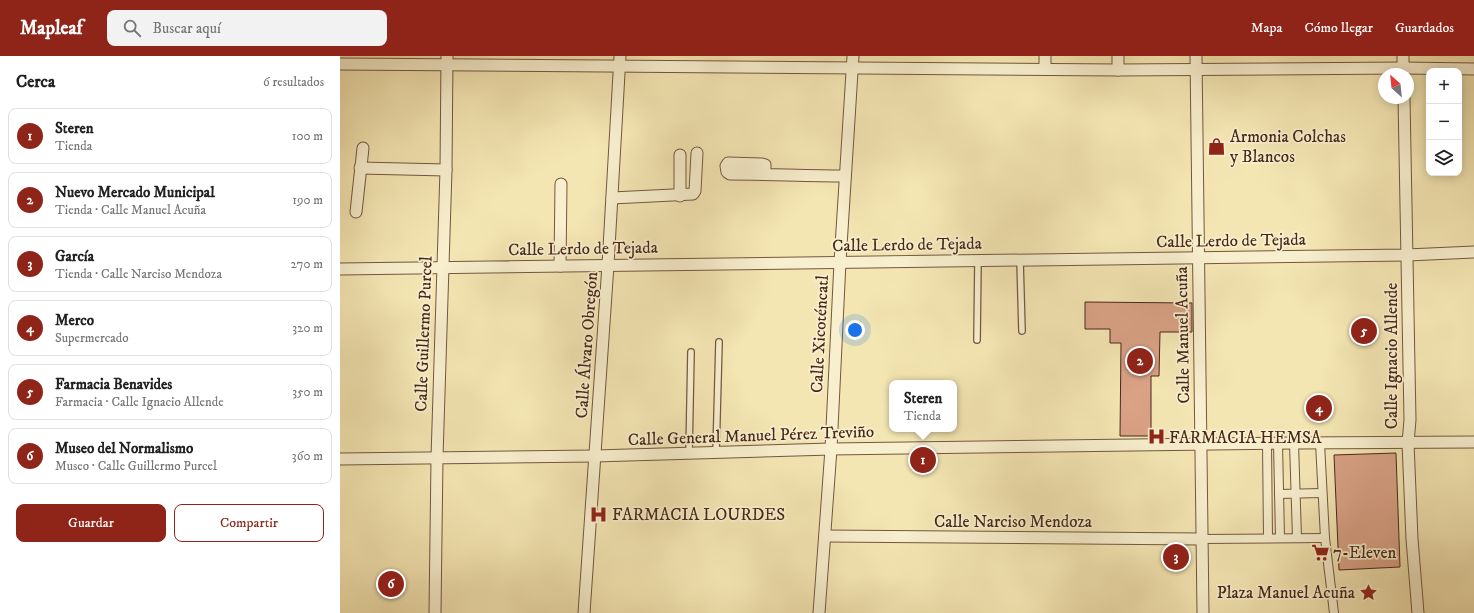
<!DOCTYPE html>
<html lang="es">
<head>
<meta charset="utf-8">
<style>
	body { margin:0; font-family:"IM FELL DW Pica",serif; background:#f2f2f2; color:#202124 }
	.controls { position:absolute; right:12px; top:12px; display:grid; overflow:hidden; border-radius:8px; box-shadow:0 2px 10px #0003 }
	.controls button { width:36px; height:36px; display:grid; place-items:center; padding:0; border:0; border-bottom:1px solid #e0e0e0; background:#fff; color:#202124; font:20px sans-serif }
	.compass { position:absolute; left:1038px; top:12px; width:36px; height:36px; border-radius:50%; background:#fff; box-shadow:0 2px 10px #0003; rotate:333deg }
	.you { position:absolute; left:515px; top:274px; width:14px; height:14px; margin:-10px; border:3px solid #fff; border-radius:50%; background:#1a73e8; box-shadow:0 0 0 6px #1a73e833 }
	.badge { display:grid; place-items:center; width:26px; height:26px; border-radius:50%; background:#8f2418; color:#fff; font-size:13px; font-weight:700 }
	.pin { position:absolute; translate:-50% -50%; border:2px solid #fff; box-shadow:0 1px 4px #0006 }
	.popup { position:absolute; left:549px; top:324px; width:68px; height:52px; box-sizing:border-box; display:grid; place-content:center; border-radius:8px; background:#fff; filter:drop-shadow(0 1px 3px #0005); font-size:13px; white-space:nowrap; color:#757577 }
	.popup b { font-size:15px; color:#202124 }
	.popup::after { content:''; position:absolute; left:50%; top:100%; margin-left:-8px; border:8px solid transparent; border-top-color:#fff }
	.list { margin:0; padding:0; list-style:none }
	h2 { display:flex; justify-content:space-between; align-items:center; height:52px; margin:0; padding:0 16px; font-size:17px }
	h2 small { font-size:13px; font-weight:400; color:#757577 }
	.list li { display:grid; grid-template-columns:26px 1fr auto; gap:12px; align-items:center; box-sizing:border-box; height:56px; margin:0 8px 8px; padding:0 8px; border:1px solid #e0e0e0; border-radius:8px }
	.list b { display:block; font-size:15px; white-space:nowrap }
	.list p { margin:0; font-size:13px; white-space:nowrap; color:#757577 }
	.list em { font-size:13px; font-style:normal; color:#757577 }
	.actions { display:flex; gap:8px; padding:12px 16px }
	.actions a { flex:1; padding:9px 0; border:1px solid #8f2418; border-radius:8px; text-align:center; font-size:14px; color:#8f2418 }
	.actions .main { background:#8f2418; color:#fff }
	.icon { flex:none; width:22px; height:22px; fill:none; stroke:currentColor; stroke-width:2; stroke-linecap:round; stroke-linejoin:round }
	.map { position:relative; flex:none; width:1134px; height:557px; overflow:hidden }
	header { display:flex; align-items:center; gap:24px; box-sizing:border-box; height:56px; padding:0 20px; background:#8f2418; color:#fff }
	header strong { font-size:19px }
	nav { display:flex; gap:22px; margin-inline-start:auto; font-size:14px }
	.search { width:280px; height:36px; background:#f2f2f2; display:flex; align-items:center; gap:10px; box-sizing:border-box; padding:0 14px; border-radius:8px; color:#757577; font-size:15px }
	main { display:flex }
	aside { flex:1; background:#fff }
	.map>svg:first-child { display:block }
</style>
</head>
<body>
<header>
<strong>Mapleaf</strong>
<div class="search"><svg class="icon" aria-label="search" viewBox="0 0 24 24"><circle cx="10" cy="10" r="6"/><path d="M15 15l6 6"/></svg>Buscar aquí</div>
<nav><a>Mapa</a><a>Cómo llegar</a><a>Guardados</a></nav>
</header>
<main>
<aside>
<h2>Cerca<small>6 resultados</small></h2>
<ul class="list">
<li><span class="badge">1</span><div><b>Steren</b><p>Tienda</p></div><em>100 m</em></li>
<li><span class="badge">2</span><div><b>Nuevo Mercado Municipal</b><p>Tienda · Calle Manuel Acuña</p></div><em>190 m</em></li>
<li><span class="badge">3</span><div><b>García</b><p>Tienda · Calle Narciso Mendoza</p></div><em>270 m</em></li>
<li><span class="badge">4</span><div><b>Merco</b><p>Supermercado</p></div><em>320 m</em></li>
<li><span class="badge">5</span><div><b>Farmacia Benavides</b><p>Farmacia · Calle Ignacio Allende</p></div><em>350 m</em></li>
<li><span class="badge">6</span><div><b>Museo del Normalismo</b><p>Museo · Calle Guillermo Purcel</p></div><em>360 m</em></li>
</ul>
<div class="actions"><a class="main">Guardar</a><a>Compartir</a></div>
</aside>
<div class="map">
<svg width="1134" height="557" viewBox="0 0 1134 557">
	<rect width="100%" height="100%" fill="#f4e6b3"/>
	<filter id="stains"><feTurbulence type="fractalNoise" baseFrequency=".005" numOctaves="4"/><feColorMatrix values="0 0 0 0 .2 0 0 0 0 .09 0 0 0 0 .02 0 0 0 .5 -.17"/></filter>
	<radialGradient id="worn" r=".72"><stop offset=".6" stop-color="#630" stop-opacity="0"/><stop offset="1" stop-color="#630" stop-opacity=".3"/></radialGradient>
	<g fill="#daa287" stroke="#482719">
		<path d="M745 246 852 247V276H820L819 320H811V380H780L781 287H770V273H745Z"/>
		<path d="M1056 397 1060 511 999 514 994 399Z"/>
	</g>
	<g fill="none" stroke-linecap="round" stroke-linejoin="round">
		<defs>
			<g id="service">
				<path d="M680 204 682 275"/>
				<path d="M637 284 638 204"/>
				<path d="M376 397 379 286"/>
				<path d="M349 398 351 296"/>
			</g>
			<g id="pedestrian">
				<path d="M927 387 928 482"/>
				<path d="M938 387 940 482"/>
				<path d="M954 387 957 482"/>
				<path d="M980 387 985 482 994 557"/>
				<path d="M939 438 982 437"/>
				<path d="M861 483 985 482"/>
			</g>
			<g id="minor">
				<path d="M705 0V13"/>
				<path d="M856 0 863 557"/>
				<path d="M1063 0V18"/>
				<path d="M0 8 778 14 1063 12 1134 13"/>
				<path d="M778 14V0"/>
				<path d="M1064 42 1070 364 1068 387 1072 483 1078 557"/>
				<path d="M20 112 106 114"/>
				<path d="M425 118V109L422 108 388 107 386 110 387 116 390 118C428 118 467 120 505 120"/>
				<path d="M340 140V99"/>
				<path d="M272 142 353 138 355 135 357 97"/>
				<path d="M16 156 23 92"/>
				<path d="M220 210 221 128"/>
				<path d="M0 213 1067 199 1134 196"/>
				<path d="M0 403 255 400 491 393 954 387 1134 386"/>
				<path d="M485 480 861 483"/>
				<path d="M95 557 97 402 106 114 107 0"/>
				<path d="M244 557 268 209 280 0"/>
				<path d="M479 557 491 393 500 206 513 0"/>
			</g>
		</defs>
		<use href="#service" stroke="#735740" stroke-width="8"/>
		<use href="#pedestrian" stroke="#735740" stroke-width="10"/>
		<use href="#minor" stroke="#735740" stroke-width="13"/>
		<use href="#service" stroke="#f8efce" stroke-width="5.5"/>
		<use href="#pedestrian" stroke="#f8efce" stroke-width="8"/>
		<use href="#minor" stroke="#f8efce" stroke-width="11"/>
	</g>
	<defs>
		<symbol id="shop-bare" viewBox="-9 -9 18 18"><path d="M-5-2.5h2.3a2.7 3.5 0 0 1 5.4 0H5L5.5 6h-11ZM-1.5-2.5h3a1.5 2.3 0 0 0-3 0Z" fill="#8f2418" stroke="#f8efce" stroke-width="2.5" paint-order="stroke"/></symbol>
		<symbol id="hospital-bare" viewBox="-9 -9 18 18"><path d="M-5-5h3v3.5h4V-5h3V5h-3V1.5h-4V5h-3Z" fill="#8f2418" stroke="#f8efce" stroke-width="2.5" paint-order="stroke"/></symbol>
		<symbol id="supermarket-bare" viewBox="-9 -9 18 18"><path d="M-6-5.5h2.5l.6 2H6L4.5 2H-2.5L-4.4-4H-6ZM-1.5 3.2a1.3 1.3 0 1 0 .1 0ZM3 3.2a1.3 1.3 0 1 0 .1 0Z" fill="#8f2418" stroke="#f8efce" stroke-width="2.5" paint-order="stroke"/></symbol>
		<symbol id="sight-bare" viewBox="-9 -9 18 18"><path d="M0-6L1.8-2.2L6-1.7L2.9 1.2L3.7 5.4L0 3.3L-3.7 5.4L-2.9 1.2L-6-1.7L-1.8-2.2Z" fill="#8f2418" stroke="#f8efce" stroke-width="2.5" paint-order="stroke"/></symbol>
	</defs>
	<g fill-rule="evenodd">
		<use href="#shop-bare" x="864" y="78" width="25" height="25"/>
		<use href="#hospital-bare" x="804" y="368" width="25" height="25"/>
		<use href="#hospital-bare" x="246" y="446" width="25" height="25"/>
		<use href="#supermarket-bare" x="968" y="484" width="25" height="25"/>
		<use href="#sight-bare" x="1016" y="524" width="25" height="25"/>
	</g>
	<g text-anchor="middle" stroke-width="3.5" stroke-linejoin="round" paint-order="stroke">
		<g font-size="17" fill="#482719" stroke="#f8efce" text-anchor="start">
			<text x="890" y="86">Armonia Colchas<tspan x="890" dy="20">y Blancos</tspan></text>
			<text x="829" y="387">FARMACIA HEMSA</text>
			<text x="272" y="464">FARMACIA LOURDES</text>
			<text x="993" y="502">7-Eleven</text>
			<text x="1015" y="542" text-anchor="end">Plaza Manuel Acuña</text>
		</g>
		<g font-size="17" fill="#482719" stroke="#f8efce">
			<text transform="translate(891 184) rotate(-1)" y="6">Calle Lerdo de Tejada</text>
			<text transform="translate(567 188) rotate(-1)" y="6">Calle Lerdo de Tejada</text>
			<text transform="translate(243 192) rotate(-1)" y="6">Calle Lerdo de Tejada</text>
			<text transform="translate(83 278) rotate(-88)" y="6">Calle Guillermo Purcel</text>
			<text transform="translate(479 278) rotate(-87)" y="6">Calle Xicoténcatl</text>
			<text transform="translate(842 279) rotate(-91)" y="6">Calle Manuel Acuña</text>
			<text transform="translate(246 289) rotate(-86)" y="6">Calle Álvaro Obregón</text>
			<text transform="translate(1051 300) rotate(-90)" y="6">Calle Ignacio Allende</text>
			<text transform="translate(411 379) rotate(-2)" y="6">Calle General Manuel Pérez Treviño</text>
			<text x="673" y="471">Calle Narciso Mendoza</text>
		</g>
	</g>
	<rect width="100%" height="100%" filter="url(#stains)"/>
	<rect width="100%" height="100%" fill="url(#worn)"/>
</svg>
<div class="controls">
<button>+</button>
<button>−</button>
<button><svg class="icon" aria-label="layers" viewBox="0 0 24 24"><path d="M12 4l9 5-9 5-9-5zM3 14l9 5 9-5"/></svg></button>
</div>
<svg class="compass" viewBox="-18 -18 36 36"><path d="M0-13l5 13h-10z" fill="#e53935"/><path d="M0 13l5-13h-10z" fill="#757577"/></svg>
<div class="you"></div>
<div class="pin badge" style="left:583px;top:404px">1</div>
<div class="popup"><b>Steren</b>Tienda</div>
<div class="pin badge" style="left:800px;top:305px">2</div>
<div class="pin badge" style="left:836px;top:501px">3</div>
<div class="pin badge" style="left:979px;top:352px">4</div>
<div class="pin badge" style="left:1024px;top:275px">5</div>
<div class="pin badge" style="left:51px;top:528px">6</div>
</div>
</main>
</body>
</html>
